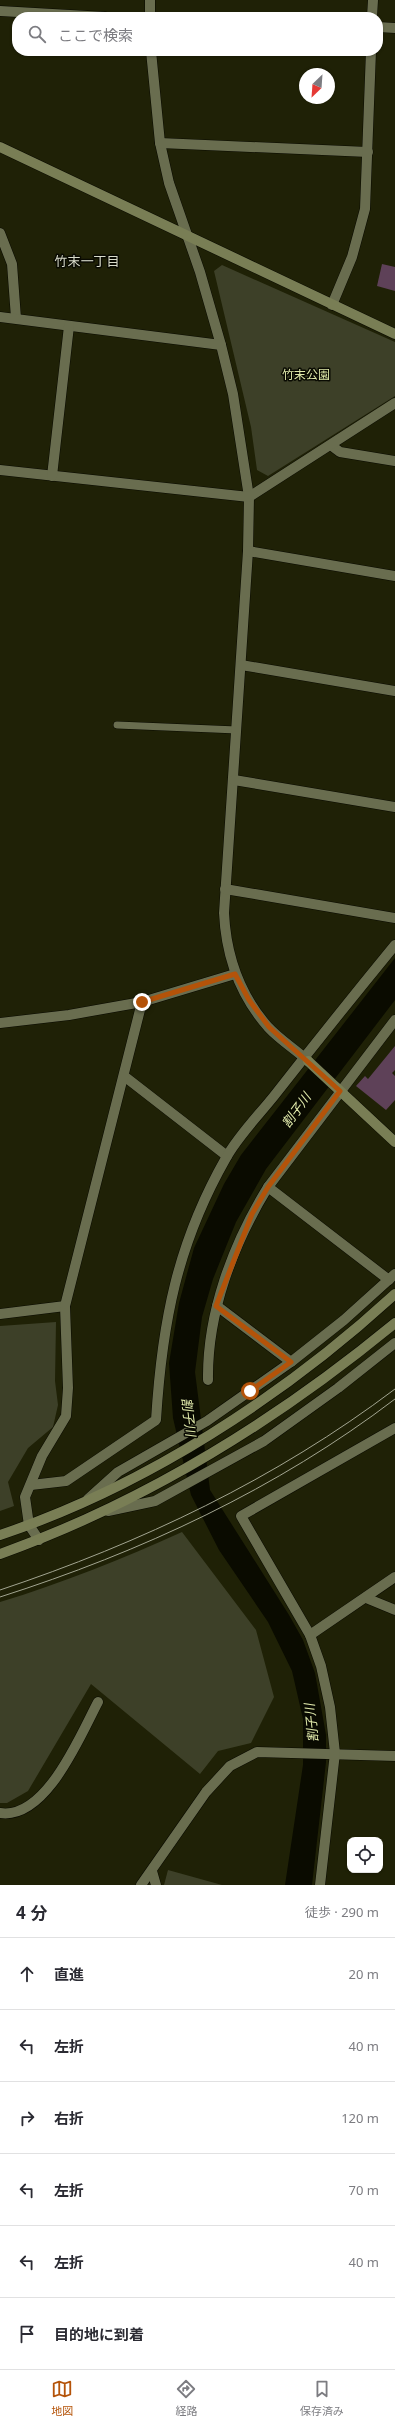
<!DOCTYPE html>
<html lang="ja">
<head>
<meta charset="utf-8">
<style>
	body { margin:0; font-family:"Noto Sans","Noto Sans JP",sans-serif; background:#f2f2f3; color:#2b2b33 }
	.controls { position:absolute; right:12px; bottom:12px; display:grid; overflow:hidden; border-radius:8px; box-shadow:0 1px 3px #0004 }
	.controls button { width:36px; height:36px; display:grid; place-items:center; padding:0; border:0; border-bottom:1px solid #e1e1e2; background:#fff; color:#2b2b33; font:20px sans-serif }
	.compass { position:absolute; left:299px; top:68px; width:36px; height:36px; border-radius:50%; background:#fff; box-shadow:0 1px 3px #0004; rotate:205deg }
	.stop { position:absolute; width:12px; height:12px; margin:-9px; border:3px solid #b45309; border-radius:50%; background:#fff }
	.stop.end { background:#b45309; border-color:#fff; box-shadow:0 1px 4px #0008 }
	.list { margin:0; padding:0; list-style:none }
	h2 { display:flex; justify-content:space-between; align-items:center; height:52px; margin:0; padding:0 16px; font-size:17px }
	h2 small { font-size:13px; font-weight:400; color:#7c7c81 }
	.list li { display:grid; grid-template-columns:26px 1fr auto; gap:12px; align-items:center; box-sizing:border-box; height:72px; padding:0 16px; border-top:1px solid #e1e1e2 }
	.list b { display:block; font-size:15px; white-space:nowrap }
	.list em { font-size:13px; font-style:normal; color:#7c7c81 }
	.icon { flex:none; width:22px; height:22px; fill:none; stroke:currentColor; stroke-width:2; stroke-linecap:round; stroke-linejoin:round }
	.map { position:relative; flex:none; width:395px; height:1885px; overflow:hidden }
	.search { position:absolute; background:#fff; box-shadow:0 1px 3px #0004; left:12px; right:12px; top:12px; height:44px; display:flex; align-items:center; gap:10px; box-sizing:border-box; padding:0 14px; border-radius:16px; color:#7c7c81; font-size:15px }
	.sheet { height:484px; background:#fff }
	nav { display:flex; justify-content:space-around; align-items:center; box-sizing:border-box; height:56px; border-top:1px solid #e1e1e2; background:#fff; font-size:11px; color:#7c7c81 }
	nav a { display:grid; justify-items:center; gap:2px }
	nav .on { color:#b45309 }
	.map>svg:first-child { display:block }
</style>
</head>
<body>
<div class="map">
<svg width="395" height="1885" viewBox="0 0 395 1885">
	<rect width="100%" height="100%" fill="#1f2106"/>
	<g fill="#3d4028">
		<path d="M222 265 395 342V396L268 476 257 470 251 427 214 271Z"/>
		<path d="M56 1322 55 1381 58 1405 53 1427 28 1448 8 1482 14 1506 0 1511V1326Z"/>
		<path d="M182 1532 256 1630 274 1697 251 1743 218 1751 200 1774 91 1684 28 1791 7 1803H0V1602C63 1583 122 1559 182 1532Z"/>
		<path d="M168 1870 222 1885H164Z"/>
	</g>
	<path fill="#0a0b00" d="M395 958V1000L266 1169 236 1222 213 1279 202 1317 195 1372 210 1490 289 1615 303 1640 315 1673 326 1735V1762L312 1885H285L303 1765V1719L292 1671 268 1622 219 1550 191 1495 173 1418 169 1363 179 1303 194 1248 224 1184 241 1155Z"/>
	<g fill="#5e4158">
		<path d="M382 264 395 267V291L377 286Z"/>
		<path d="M395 1046V1070L392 1073 395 1076V1100L386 1110 356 1086 365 1076 368 1079Z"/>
	</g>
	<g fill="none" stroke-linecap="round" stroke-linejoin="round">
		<defs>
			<path id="lane" d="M117 725 237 730"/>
			<g id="street">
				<path d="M0 11 105 17"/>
				<path d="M150 17V0"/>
				<path d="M372 17 373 0"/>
				<path d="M378 27 395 28"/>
				<path d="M151 51 160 143 169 183 200 272 221 345 233 394 249 497 248 551 224 913C226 955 240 995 268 1027 280 1040 295 1049 308 1061"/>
				<path d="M160 143 368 152"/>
				<path d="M0 233 12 264 16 318"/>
				<path d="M332 305 352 257 365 209 371 51"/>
				<path d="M0 317 221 345"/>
				<path d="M332 446 340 452 395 461"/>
				<path d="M0 470 249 497 395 403"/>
				<path d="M52 476 69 326"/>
				<path d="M248 551 395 576"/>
				<path d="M241 665 395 691"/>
				<path d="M234 780 395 807"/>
				<path d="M225 889 395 918"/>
				<path d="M0 1023 69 1015 142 1002 235 974"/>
				<path d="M124 1076 227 1156"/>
				<path d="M268 1187 389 1280"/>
				<path d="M217 1306 291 1362"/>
				<path d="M0 1314 65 1306"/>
				<path d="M208 1380C207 1313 233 1244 268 1187L395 1020"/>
				<path d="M31 1485 66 1481 156 1420C162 1323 177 1244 226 1158 238 1136 258 1116 274 1096 314 1045 354 995 395 945"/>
				<path d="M88 1499 118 1472 207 1421 291 1362 344 1320 395 1274"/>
				<path d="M108 1511 155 1501 264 1441 338 1388 395 1343"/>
				<path d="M39 1540 29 1525 25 1497 42 1456 66 1416 68 1388 65 1306 142 1002"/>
				<path d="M366 1598 395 1610"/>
				<path d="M310 1635 395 1577"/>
				<path d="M0 1813C46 1820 80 1736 98 1702"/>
				<path d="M152 1871 156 1885"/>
				<path d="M141 1885 206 1792 230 1766 257 1752 395 1756"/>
				<path d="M320 1885 335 1753 330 1707 321 1666 310 1635 241 1516 395 1428"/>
			</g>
			<g id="secondary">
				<path d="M0 147 395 334"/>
				<path d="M308 1061 395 1142"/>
				<path d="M0 1535C144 1487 284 1396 395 1294"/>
				<path d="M0 1554C145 1502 276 1421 395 1323"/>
			</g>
		</defs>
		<use href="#lane" stroke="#090a00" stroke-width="8"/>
		<use href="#street" stroke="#090a00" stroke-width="11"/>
		<use href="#secondary" stroke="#090a00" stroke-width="11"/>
		<use href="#lane" stroke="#696d4f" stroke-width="7"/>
		<use href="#street" stroke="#696d4f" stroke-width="10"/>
		<use href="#secondary" stroke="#797e55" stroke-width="10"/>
		<g stroke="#a2a591" stroke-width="1">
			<path d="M0 1590C141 1543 276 1479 395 1389"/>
			<path d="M0 1597C141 1552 277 1489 395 1399"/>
		</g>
	</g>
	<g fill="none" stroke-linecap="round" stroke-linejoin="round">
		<path stroke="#b45309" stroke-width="5" d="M142 1002 235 974 249 1000 269 1027 340 1091 268 1187 252 1214 216 1306 291 1362 250 1391"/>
	</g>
	<g text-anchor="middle" stroke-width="3" stroke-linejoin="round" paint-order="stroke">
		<g font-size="12" fill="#e1eaab" stroke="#090a02">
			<text x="306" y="379">竹末公園</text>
		</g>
		<g font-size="13" fill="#d9dccb" stroke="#090a02">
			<text x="87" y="266">竹末一丁目</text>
		</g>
		<g font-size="13" font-style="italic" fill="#e2ebab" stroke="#090a02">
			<text transform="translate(296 1110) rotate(-54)" y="5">割子川</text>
			<text transform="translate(189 1417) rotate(83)" y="5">割子川</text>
			<text transform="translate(311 1723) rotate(-96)" y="5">割子川</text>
		</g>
	</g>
</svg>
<div class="controls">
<button><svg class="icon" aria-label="locate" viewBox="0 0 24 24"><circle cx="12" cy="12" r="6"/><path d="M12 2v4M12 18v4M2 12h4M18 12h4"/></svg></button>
</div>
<svg class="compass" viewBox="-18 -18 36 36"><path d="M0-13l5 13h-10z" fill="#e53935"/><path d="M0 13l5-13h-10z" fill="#7c7c81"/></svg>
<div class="stop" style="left:250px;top:1391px"></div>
<div class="stop end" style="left:142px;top:1002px"></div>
<div class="search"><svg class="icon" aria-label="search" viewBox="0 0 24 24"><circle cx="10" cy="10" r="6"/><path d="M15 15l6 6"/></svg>ここで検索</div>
</div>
<section class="sheet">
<h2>4 分<small>徒歩 · 290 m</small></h2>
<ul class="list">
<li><svg class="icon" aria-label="ahead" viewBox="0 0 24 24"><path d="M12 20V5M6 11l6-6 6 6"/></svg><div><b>直進</b></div><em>20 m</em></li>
<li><svg class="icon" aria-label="left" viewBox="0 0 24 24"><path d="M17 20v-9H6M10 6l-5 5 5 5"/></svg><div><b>左折</b></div><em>40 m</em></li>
<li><svg class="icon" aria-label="right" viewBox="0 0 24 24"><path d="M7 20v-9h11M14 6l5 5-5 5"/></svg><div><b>右折</b></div><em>120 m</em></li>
<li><svg class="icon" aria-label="left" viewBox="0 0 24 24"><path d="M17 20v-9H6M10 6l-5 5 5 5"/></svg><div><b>左折</b></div><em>70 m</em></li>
<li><svg class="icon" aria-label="left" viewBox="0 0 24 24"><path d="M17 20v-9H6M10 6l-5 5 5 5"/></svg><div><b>左折</b></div><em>40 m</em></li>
<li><svg class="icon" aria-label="arrive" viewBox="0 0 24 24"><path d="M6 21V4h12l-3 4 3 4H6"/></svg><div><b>目的地に到着</b></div></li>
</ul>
</section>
<nav>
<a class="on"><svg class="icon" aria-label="map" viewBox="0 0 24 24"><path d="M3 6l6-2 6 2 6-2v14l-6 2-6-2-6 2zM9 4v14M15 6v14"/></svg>地図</a>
<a><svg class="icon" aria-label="directions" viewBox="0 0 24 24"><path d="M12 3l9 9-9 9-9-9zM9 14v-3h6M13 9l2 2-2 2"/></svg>経路</a>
<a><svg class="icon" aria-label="saved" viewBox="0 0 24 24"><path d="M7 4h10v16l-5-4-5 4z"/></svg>保存済み</a>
</nav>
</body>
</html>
